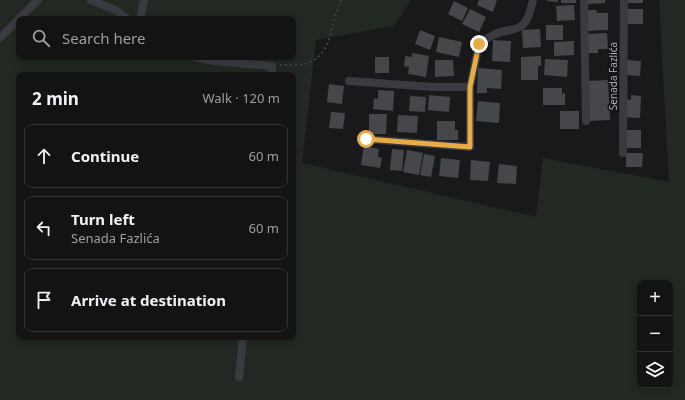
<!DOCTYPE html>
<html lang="en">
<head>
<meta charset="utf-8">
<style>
	body { margin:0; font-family:"Noto Sans",sans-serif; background:#1c1c1d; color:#f1f3f6 }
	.controls { position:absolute; right:12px; bottom:12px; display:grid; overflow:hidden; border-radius:8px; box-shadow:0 2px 10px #0003 }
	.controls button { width:36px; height:36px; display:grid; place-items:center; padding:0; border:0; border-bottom:1px solid #323234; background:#131314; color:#f1f3f6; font:20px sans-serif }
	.stop { position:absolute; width:12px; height:12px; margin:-9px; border:3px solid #e8ac45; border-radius:50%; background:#fff }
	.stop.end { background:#e8ac45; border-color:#fff; box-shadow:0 1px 4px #0008 }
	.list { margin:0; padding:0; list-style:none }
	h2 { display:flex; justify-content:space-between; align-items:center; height:52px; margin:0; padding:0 16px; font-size:17px }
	h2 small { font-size:13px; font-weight:400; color:#9d9ea0 }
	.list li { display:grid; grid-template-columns:26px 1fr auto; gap:12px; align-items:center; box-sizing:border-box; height:64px; margin:0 8px 8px; padding:0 8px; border:1px solid #323234; border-radius:8px }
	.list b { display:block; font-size:15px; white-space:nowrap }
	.list p { margin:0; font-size:13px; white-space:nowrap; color:#9d9ea0 }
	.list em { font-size:13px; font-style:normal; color:#9d9ea0 }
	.icon { flex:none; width:22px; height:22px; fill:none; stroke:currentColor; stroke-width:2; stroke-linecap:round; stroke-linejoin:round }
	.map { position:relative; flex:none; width:685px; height:400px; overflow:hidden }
	.search { position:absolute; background:#131314; box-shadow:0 2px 10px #0003; left:16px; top:16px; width:280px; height:44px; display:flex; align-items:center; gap:10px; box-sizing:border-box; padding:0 14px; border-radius:8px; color:#9d9ea0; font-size:15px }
	.panel { position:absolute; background:#131314; box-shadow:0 2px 10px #0003; left:16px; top:72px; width:280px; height:268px; border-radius:8px }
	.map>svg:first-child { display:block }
</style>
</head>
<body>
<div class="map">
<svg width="685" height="400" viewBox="0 0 685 400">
	<rect width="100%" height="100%" fill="#19191b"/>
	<path fill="#212922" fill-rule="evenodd" d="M0 0H411L394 26 316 40 302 163 536 217 543 158 669 182 659 0H685V400H0ZM19 19H293V57H19ZM19 75H293V337H19ZM640 283H670V385H640Z"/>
	<g fill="#46474b">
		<path d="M479 0H497L493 12 477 5Z"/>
		<path d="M547 0H558V2L547 1Z"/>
		<rect x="561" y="0" width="15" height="3"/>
		<path d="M588 0H605V3L588 4Z"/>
		<rect x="625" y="0" width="18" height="3"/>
		<path d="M454 1 468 8 462 21 448 14Z"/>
		<path d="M574 5 575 20 557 21 556 6Z"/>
		<path d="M470 9 486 17 479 32 462 24Z"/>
		<rect x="627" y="9" width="16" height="15"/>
		<path d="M586 10H596L597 13H608V30L587 31Z"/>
		<rect x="546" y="25" width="17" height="15"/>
		<path d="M540 29 541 47 523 48 522 30Z"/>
		<path d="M420 30 435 36 430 50 415 44Z"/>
		<path d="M607 33 608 49H598V53H588L587 34Z"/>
		<path d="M439 37 462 42 459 57 436 52Z"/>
		<path d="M493 40 511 41 510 62 492 61Z"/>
		<path d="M574 41V55L554 56V42Z"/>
		<path d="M412 53 429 56 426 77 408 74 409 67 404 66 405 56 412 57Z"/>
		<path d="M541 56V66H538V80H521V57Z"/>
		<rect x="375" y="57" width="14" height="16"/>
		<path d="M545 59 568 60 567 77 544 75Z"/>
		<path d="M435 60H453L454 76 435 77Z"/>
		<path d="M627 60 641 61 640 76 626 75Z"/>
		<path d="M478 68 502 70 501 89 487 88V93H477Z"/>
		<path d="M608 80 610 120 590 121 588 81Z"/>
		<path d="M329 84 344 86 342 104 327 102Z"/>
		<path d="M543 88H562V94L565 93V105H543Z"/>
		<path d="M378 90 394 91 393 111 373 109 374 98 378 99Z"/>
		<path d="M429 95 450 97 449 112 428 110Z"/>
		<path d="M631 95 641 96 640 118 625 117 626 99 631 100Z"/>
		<path d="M410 96 426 97 425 112 409 111Z"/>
		<path d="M478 101 500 103 499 123 476 121Z"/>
		<rect x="560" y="111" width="19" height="18"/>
		<path d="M331 112 345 113 343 129 329 128Z"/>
		<path d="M369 114H387L386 134H369Z"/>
		<path d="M398 115 418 116 417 133 397 132Z"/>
		<path d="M437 121H455V130H458V140H437Z"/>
		<rect x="625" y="130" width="16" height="18"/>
		<path d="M364 146 379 149 378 157 382 158 380 168 361 165Z"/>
		<path d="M392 149 404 150 402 171 390 170Z"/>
		<path d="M407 150 423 153 419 175 403 172Z"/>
		<path d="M626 153H643L642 167H626Z"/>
		<path d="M424 154 435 156 431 177 420 175Z"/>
		<path d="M441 158 460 160 458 178 439 176Z"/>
		<path d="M471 160 490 162 488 181 470 180Z"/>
		<path d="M499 164 517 166 516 184 497 183Z"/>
	</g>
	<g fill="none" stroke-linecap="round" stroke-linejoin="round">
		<path stroke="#404247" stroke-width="2" stroke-dasharray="2 3" stroke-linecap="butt" d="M280 65C288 65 300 66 308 63 334 53 330 21 341 0"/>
		<g stroke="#3a3b40" stroke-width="8">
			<path d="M91 0 115 10 128 19"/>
			<path d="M584 0 586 121"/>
			<path d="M19 19 38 0"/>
			<path d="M140 19 144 0"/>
			<path d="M0 38 19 19"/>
			<path d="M195 57 214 61 272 66V75"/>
			<path d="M349 81 433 87H470"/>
			<path d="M366 139 470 147V87L479 44C486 39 493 34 501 32 511 29 520 30 526 21 530 15 531 7 533 0"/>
			<path d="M623 153 624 0"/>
			<path d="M239 377 243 337"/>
		</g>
	</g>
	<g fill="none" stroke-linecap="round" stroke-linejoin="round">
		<path stroke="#e8ac45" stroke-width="5" d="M366 139 470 147V87L479 44"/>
	</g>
	<g text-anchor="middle" stroke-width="3" stroke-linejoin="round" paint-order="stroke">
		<g font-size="10" fill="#acb1ba" stroke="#141416">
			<text transform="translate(613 76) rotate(-90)" y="4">Senada Fazlića</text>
		</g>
	</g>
</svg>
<div class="controls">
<button>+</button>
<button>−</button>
<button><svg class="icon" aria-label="layers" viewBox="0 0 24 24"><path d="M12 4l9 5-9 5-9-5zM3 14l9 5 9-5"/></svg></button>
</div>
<div class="stop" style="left:366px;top:139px"></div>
<div class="stop end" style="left:479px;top:44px"></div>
<div class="search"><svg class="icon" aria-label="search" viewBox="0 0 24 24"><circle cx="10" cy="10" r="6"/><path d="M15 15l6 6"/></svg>Search here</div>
<section class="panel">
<h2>2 min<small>Walk · 120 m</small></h2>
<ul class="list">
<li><svg class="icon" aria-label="ahead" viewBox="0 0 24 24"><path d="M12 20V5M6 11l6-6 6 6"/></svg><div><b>Continue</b></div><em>60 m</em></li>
<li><svg class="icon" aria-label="left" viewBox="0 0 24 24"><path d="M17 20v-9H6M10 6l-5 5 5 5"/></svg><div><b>Turn left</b><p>Senada Fazlića</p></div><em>60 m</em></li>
<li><svg class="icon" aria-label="arrive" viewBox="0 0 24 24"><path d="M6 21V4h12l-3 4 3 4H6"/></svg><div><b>Arrive at destination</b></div></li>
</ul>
</section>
</div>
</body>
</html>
